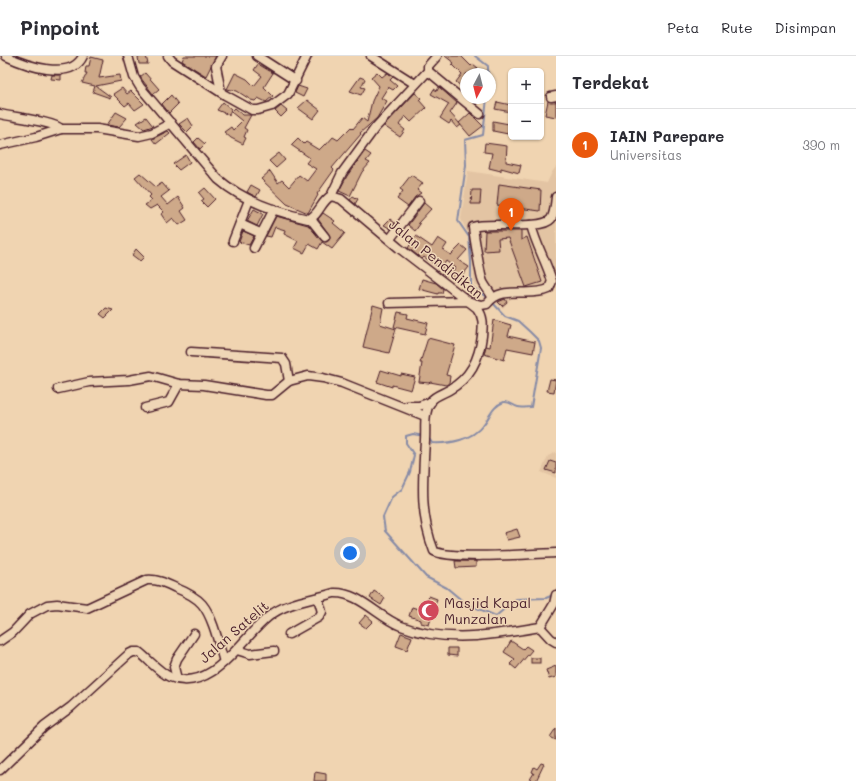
<!DOCTYPE html>
<html lang="id">
<head>
<meta charset="utf-8">
<style>
	body { margin:0; font-family:Mali,sans-serif; background:#f7f7f7; color:#2b2b33 }
	.controls { position:absolute; right:12px; top:12px; display:grid; overflow:hidden; border-radius:6px; box-shadow:0 1px 3px #0004 }
	.controls button { width:36px; height:36px; display:grid; place-items:center; padding:0; border:0; border-bottom:1px solid #e1e1e2; background:#fff; color:#2b2b33; font:20px sans-serif }
	.compass { position:absolute; left:460px; top:12px; width:36px; height:36px; border-radius:50%; background:#fff; box-shadow:0 1px 3px #0004; rotate:187deg }
	.you { position:absolute; left:350px; top:497px; width:14px; height:14px; margin:-10px; border:3px solid #fff; border-radius:50%; background:#1a73e8; box-shadow:0 0 0 6px #1a73e833 }
	.badge { display:grid; place-items:center; width:26px; height:26px; border-radius:50%; background:#ea580c; color:#fff; font-size:13px; font-weight:700 }
	.pin { position:absolute; translate:-50% -33px; filter:drop-shadow(0 1px 2px #0008) }
	.pin::after { content:''; position:absolute; top:21px; width:14px; height:12px; background:inherit; clip-path:polygon(0 0,100% 0,50% 100%) }
	.list { margin:0; padding:0; list-style:none }
	h2 { display:flex; justify-content:space-between; align-items:center; height:52px; margin:0; padding:0 16px; font-size:17px }
	h2 small { font-size:13px; font-weight:400; color:#7c7c81 }
	.list li { display:grid; grid-template-columns:26px 1fr auto; gap:12px; align-items:center; box-sizing:border-box; height:72px; padding:0 16px; border-top:1px solid #e1e1e2 }
	.list b { display:block; font-size:15px; white-space:nowrap }
	.list p { margin:0; font-size:13px; white-space:nowrap; color:#7c7c81 }
	.list em { font-size:13px; font-style:normal; color:#7c7c81 }
	.map { position:relative; flex:none; width:556px; height:725px; overflow:hidden }
	header { display:flex; align-items:center; gap:24px; box-sizing:border-box; height:56px; padding:0 20px; background:#fff; border-bottom:1px solid #e1e1e2 }
	header strong { font-size:19px }
	nav { display:flex; gap:22px; margin-inline-start:auto; font-size:14px }
	main { display:flex }
	aside { flex:1; background:#fff }
	.map>svg:first-child { display:block }
</style>
</head>
<body>
<header>
<strong>Pinpoint</strong>
<nav><a>Peta</a><a>Rute</a><a>Disimpan</a></nav>
</header>
<main>
<div class="map">
<svg width="556" height="725" viewBox="0 0 556 725">
	<rect width="100%" height="100%" fill="#f0d4b1"/>
	<filter id="ink" filterUnits="userSpaceOnUse"><feTurbulence type="fractalNoise" baseFrequency=".025" numOctaves="2"/><feDisplacementMap in="SourceGraphic" scale="8" xChannelSelector="R" yChannelSelector="G"/><feConvolveMatrix kernelMatrix="1 2 1 2 8 2 1 2 1" color-interpolation-filters="sRGB"/></filter>
	<g filter="url(#ink)">
		<g fill="#e3c4a3">
			<path d="M556 111V227L547 239H514L503 252 474 228 472 186 461 163 468 115 547 127 552 116Z"/>
			<path d="M556 396V422L541 416 548 400Z"/>
		</g>
		<g fill="none" stroke-linecap="round" stroke-linejoin="round">
			<g stroke="#878ba6" stroke-width="2">
				<path d="M475 0 488 10V18"/>
				<path d="M487 42 483 79 465 84 466 109 458 165 469 181 471 206V230L489 243"/>
				<path d="M424 380 413 378 406 380V387L414 399 410 416 402 433 392 441 383 461 385 475 426 521 447 532 465 547 496 560 516 543 546 542 553 539"/>
				<path d="M428 381 432 387C450 388 472 384 483 369 490 361 492 350 504 346 510 345 513 350 518 351 522 352 527 351 531 351L541 292 539 285 530 276 518 265 505 260 492 246"/>
			</g>
		</g>
		<g fill="#cea989" stroke="#4a1f2b">
			<path d="M146 0 148 8H139L138 1Z"/>
			<path d="M184 0H216L206 20 182 5Z"/>
			<path d="M445 0H461L471 10 473 8 478 12 472 18H466V28L463 32 456 26 462 18 452 8 454 7Z"/>
			<path d="M91 1 103 4 99 22 120 19 121 25 96 30 111 41 110 42 93 36 95 30 82 27 87 17H85L86 10H89Z"/>
			<path d="M258 8 273 17 264 31 273 40 266 46 258 42 255 45 251 44 237 35 227 33 235 17 247 23 254 30 262 20 254 14Z"/>
			<path d="M377 16 382 21 387 17 393 21 390 24 397 30 393 34 388 31 381 42 387 45 377 62 360 77 361 78 332 112 334 114 317 138 318 139 308 157 287 148 261 123 270 115 278 127 282 124 289 131 299 119 307 125 316 113 306 107 310 102 291 89 298 82 304 88 306 86 319 94 325 88 326 89 333 81 338 84 351 71 353 73 362 62 367 66 372 45 379 30 371 21Z"/>
			<path d="M145 17 159 33 153 38 140 21Z"/>
			<path d="M52 19H61V24L51 23Z"/>
			<path d="M360 21 365 23 361 31 365 32 361 39 350 35Z"/>
			<path d="M298 30 307 33 303 41 295 37Z"/>
			<path d="M439 31 457 47 450 57 461 69 457 72 451 65 449 68 440 62 449 48 431 38 434 33 437 35Z"/>
			<path d="M122 32 127 38 131 35 144 48 135 54 129 47 125 50 113 38Z"/>
			<path d="M415 37 421 42 419 44 426 52 411 66 405 60 399 69 405 74 400 81 384 70Z"/>
			<path d="M171 39 178 48 169 57 162 48Z"/>
			<path d="M469 42H483L476 48Z"/>
			<path d="M307 44 320 54 313 63 298 52Z"/>
			<path d="M548 45 556 46V61L545 59Z"/>
			<path d="M223 46 231 53 229 59 217 54Z"/>
			<path d="M497 46 511 49V56L495 53Z"/>
			<path d="M281 50 287 55 281 61 275 55Z"/>
			<path d="M235 52 243 59H251L244 72 247 74 244 81 246 82 243 88 231 82 224 76 231 71 233 74 242 65 231 56Z"/>
			<path d="M116 56 127 62 119 71 107 69Z"/>
			<path d="M470 57 483 70 470 80 459 67Z"/>
			<path d="M146 61 153 70 144 73 137 67Z"/>
			<path d="M188 62 193 70 187 76 179 68Z"/>
			<path d="M493 65 509 68 508 78 493 75Z"/>
			<path d="M168 75 170 77 156 88 152 83Z"/>
			<path d="M198 82 205 88 200 93 194 86Z"/>
			<path d="M485 87 507 90 506 106 521 109 519 117 501 112V115L489 112 492 97 484 96Z"/>
			<path d="M365 95 371 99 366 105 370 107 362 116 350 140 339 135 347 120Z"/>
			<path d="M279 97 285 104 276 112 269 105Z"/>
			<path d="M186 99 190 106 179 114 173 108Z"/>
			<path d="M140 117 156 131 162 127 169 135 161 141 168 149 178 141 185 152 181 155 187 164 179 169 173 162 167 167 161 158 164 156 157 149 150 153 145 149 152 144 149 141 151 139 135 121Z"/>
			<path d="M411 119 423 127 417 134 421 137 415 141 408 151 397 143 403 135 400 133Z"/>
			<path d="M499 128 541 134 540 155 497 149Z"/>
			<path d="M251 129 260 134 256 141 247 136Z"/>
			<path d="M205 132 215 143 207 151 201 145 204 143 199 137Z"/>
			<path d="M472 134H481L480 148H471Z"/>
			<path d="M353 140 358 143 355 148 350 144Z"/>
			<path d="M424 147 431 153 418 167 420 168 415 175 408 169Z"/>
			<path d="M254 153 263 158 257 170 247 165Z"/>
			<path d="M323 157 335 165 333 167 345 177 332 193 322 186 318 193 309 188 304 197 294 192 298 185 284 178 285 174 275 171 271 181 266 180 276 160 308 169 321 184 326 186 330 183V180L318 163Z"/>
			<path d="M390 163 395 167 391 173 384 169Z"/>
			<path d="M243 175 254 180 249 189 239 186Z"/>
			<path d="M485 175H521V184L527 181 542 226 526 231 508 182 498 183 499 194 484 195Z"/>
			<path d="M416 180 432 191 438 182 447 188 443 194 451 199 461 189 467 194 458 204 469 211 457 226 449 220 455 212 446 205 441 213 424 201 422 203 408 192Z"/>
			<path d="M136 193 144 201 140 205 132 199Z"/>
			<path d="M422 223 436 227 443 233 442 237H438V238L419 233Z"/>
			<path d="M505 243 507 246 502 250 498 246Z"/>
			<path d="M373 249 383 252 380 268 396 273 389 297 363 291Z"/>
			<path d="M106 252 113 254 105 262 100 258Z"/>
			<path d="M398 256 408 258 407 262 428 267 425 278 394 271Z"/>
			<path d="M494 264 511 269 508 280 535 286 533 297 507 292 504 304 484 298 486 290 490 291Z"/>
			<path d="M428 282 455 289 446 319 450 320 449 327 446 329 430 326 429 327 419 326 422 307H420Z"/>
			<path d="M381 314 401 320V318L415 321 411 334 392 329V331L377 326Z"/>
			<path d="M550 323 556 324 554 336 547 335Z"/>
			<path d="M550 405 556 407V417L546 414Z"/>
			<path d="M517 473 520 481 507 484 504 477Z"/>
			<path d="M455 505H476V511L456 512Z"/>
			<path d="M374 535 385 542 381 549 370 542Z"/>
			<path d="M429 540 437 543 429 569 421 567V564L409 560 412 551 424 555Z"/>
			<path d="M366 559 373 565 366 572 359 567Z"/>
			<path d="M401 577 412 581 407 594 396 590Z"/>
			<path d="M511 585 523 593 526 590 532 594 516 613 510 608 515 603 504 596Z"/>
			<path d="M448 592H457V600L448 599Z"/>
			<rect x="531" y="602" width="9" height="5"/>
			<path d="M556 610V621L549 623 546 614Z"/>
			<path d="M556 672V684L550 681Z"/>
			<path d="M541 707 544 708 536 725H529L534 717 532 716 534 711 537 713Z"/>
			<path d="M315 716 326 718V725H314Z"/>
		</g>
		<g fill="none" stroke-linecap="round" stroke-linejoin="round">
			<defs>
				<g id="minor">
					<path d="M6 0C25 9 71 26 83 0"/>
					<path d="M128 0 134 21 140 31 218 123C243 145 276 156 308 163 318 161 321 145 331 140L341 143 399 192 477 252C484 261 483 269 482 280 479 304 470 322 449 334 444 337 434 340 431 345 423 357 426 371 425 384 423 423 419 457 434 495 448 504 534 498 556 497"/>
					<path d="M168 0 172 5 225 39 252 54H258L272 50 288 38 307 0"/>
					<path d="M257 0 296 25"/>
					<path d="M371 0 415 28"/>
					<path d="M428 15 480 58"/>
					<path d="M221 36 216 10 222 0"/>
					<path d="M551 41 556 40"/>
					<path d="M0 58C12 61 56 66 61 73"/>
					<path d="M0 89 36 81 61 73H97L139 80 152 77 171 67"/>
					<path d="M331 140 342 117 375 72 428 15V10L437 0"/>
					<path d="M312 162 313 166 325 181"/>
					<path d="M240 168 260 177"/>
					<path d="M390 183 419 145"/>
					<path d="M233 185 249 144"/>
					<path d="M254 192 274 153"/>
					<path d="M492 241C490 235 483 229 482 223 480 217 473 173 473 171 489 165 541 175 551 163 555 157 555 148 556 141"/>
					<path d="M389 247 467 245 481 249 487 248C502 228 529 242 549 233L552 225C546 205 536 189 531 169"/>
					<path d="M191 296 282 302 286 308 289 325"/>
					<path d="M58 333 89 326 129 324 151 320 179 328 204 329 266 339H272L289 325 308 320 323 322 342 327 425 360"/>
					<path d="M407 350H419L431 346"/>
					<path d="M145 352 169 346 179 328"/>
					<path d="M540 571 551 583 556 586"/>
					<path d="M289 578 319 561 322 556 318 542"/>
					<path d="M0 585 13 576 30 558 47 549 57 548 87 552 147 524C158 523 167 528 176 532 186 536 195 540 202 548 213 561 219 589 224 606"/>
					<path d="M237 594 250 598 274 595"/>
					<path d="M177 623 174 611 177 603 194 578"/>
					<path d="M0 714 44 671 71 651 129 598 133 596H139C149 604 159 616 170 621 212 638 241 583 268 561 286 546 312 544 334 537 359 536 378 561 401 570 447 588 493 579 540 571L554 548 556 539"/>
				</g>
			</defs>
			<use href="#minor" stroke="#4a1f2b" stroke-width="11"/>
			<use href="#minor" stroke="#efd6b6" stroke-width="8"/>
		</g>
	</g>
	<defs>
		<symbol id="mosque-disc" viewBox="-11 -11 22 22"><circle r="9.5" fill="#d1495b" stroke="#efd6b6"/><path d="M3.5-4.9A6 6 0 1 0 3.5 4.9A5 5 0 1 1 3.5-4.9Z" fill="#fff"/></symbol>
	</defs>
	<g fill-rule="evenodd">
		<use href="#mosque-disc" x="416" y="542" width="25" height="25"/>
	</g>
	<g text-anchor="middle" stroke-width="3" stroke-linejoin="round" paint-order="stroke">
		<g font-size="14" fill="#4a1f2b" stroke="#efd6b6">
			<text transform="translate(436 203) rotate(39)" y="5">Jalan Pendidikan</text>
			<text transform="translate(234 576) rotate(-41)" y="5">Jalan Satelit</text>
		</g>
		<g font-size="14" fill="#4a1f2b" stroke="#efd6b6" text-anchor="start">
			<text x="444" y="552">Masjid Kapal<tspan x="444" dy="16">Munzalan</tspan></text>
		</g>
	</g>
</svg>
<div class="controls">
<button>+</button>
<button>−</button>
</div>
<svg class="compass" viewBox="-18 -18 36 36"><path d="M0-13l5 13h-10z" fill="#e53935"/><path d="M0 13l5-13h-10z" fill="#7c7c81"/></svg>
<div class="you"></div>
<div class="pin badge" style="left:511px;top:175px">1</div>
</div>
<aside>
<h2>Terdekat<small></small></h2>
<ul class="list">
<li><span class="badge">1</span><div><b>IAIN Parepare</b><p>Universitas</p></div><em>390 m</em></li>
</ul>
</aside>
</main>
</body>
</html>
